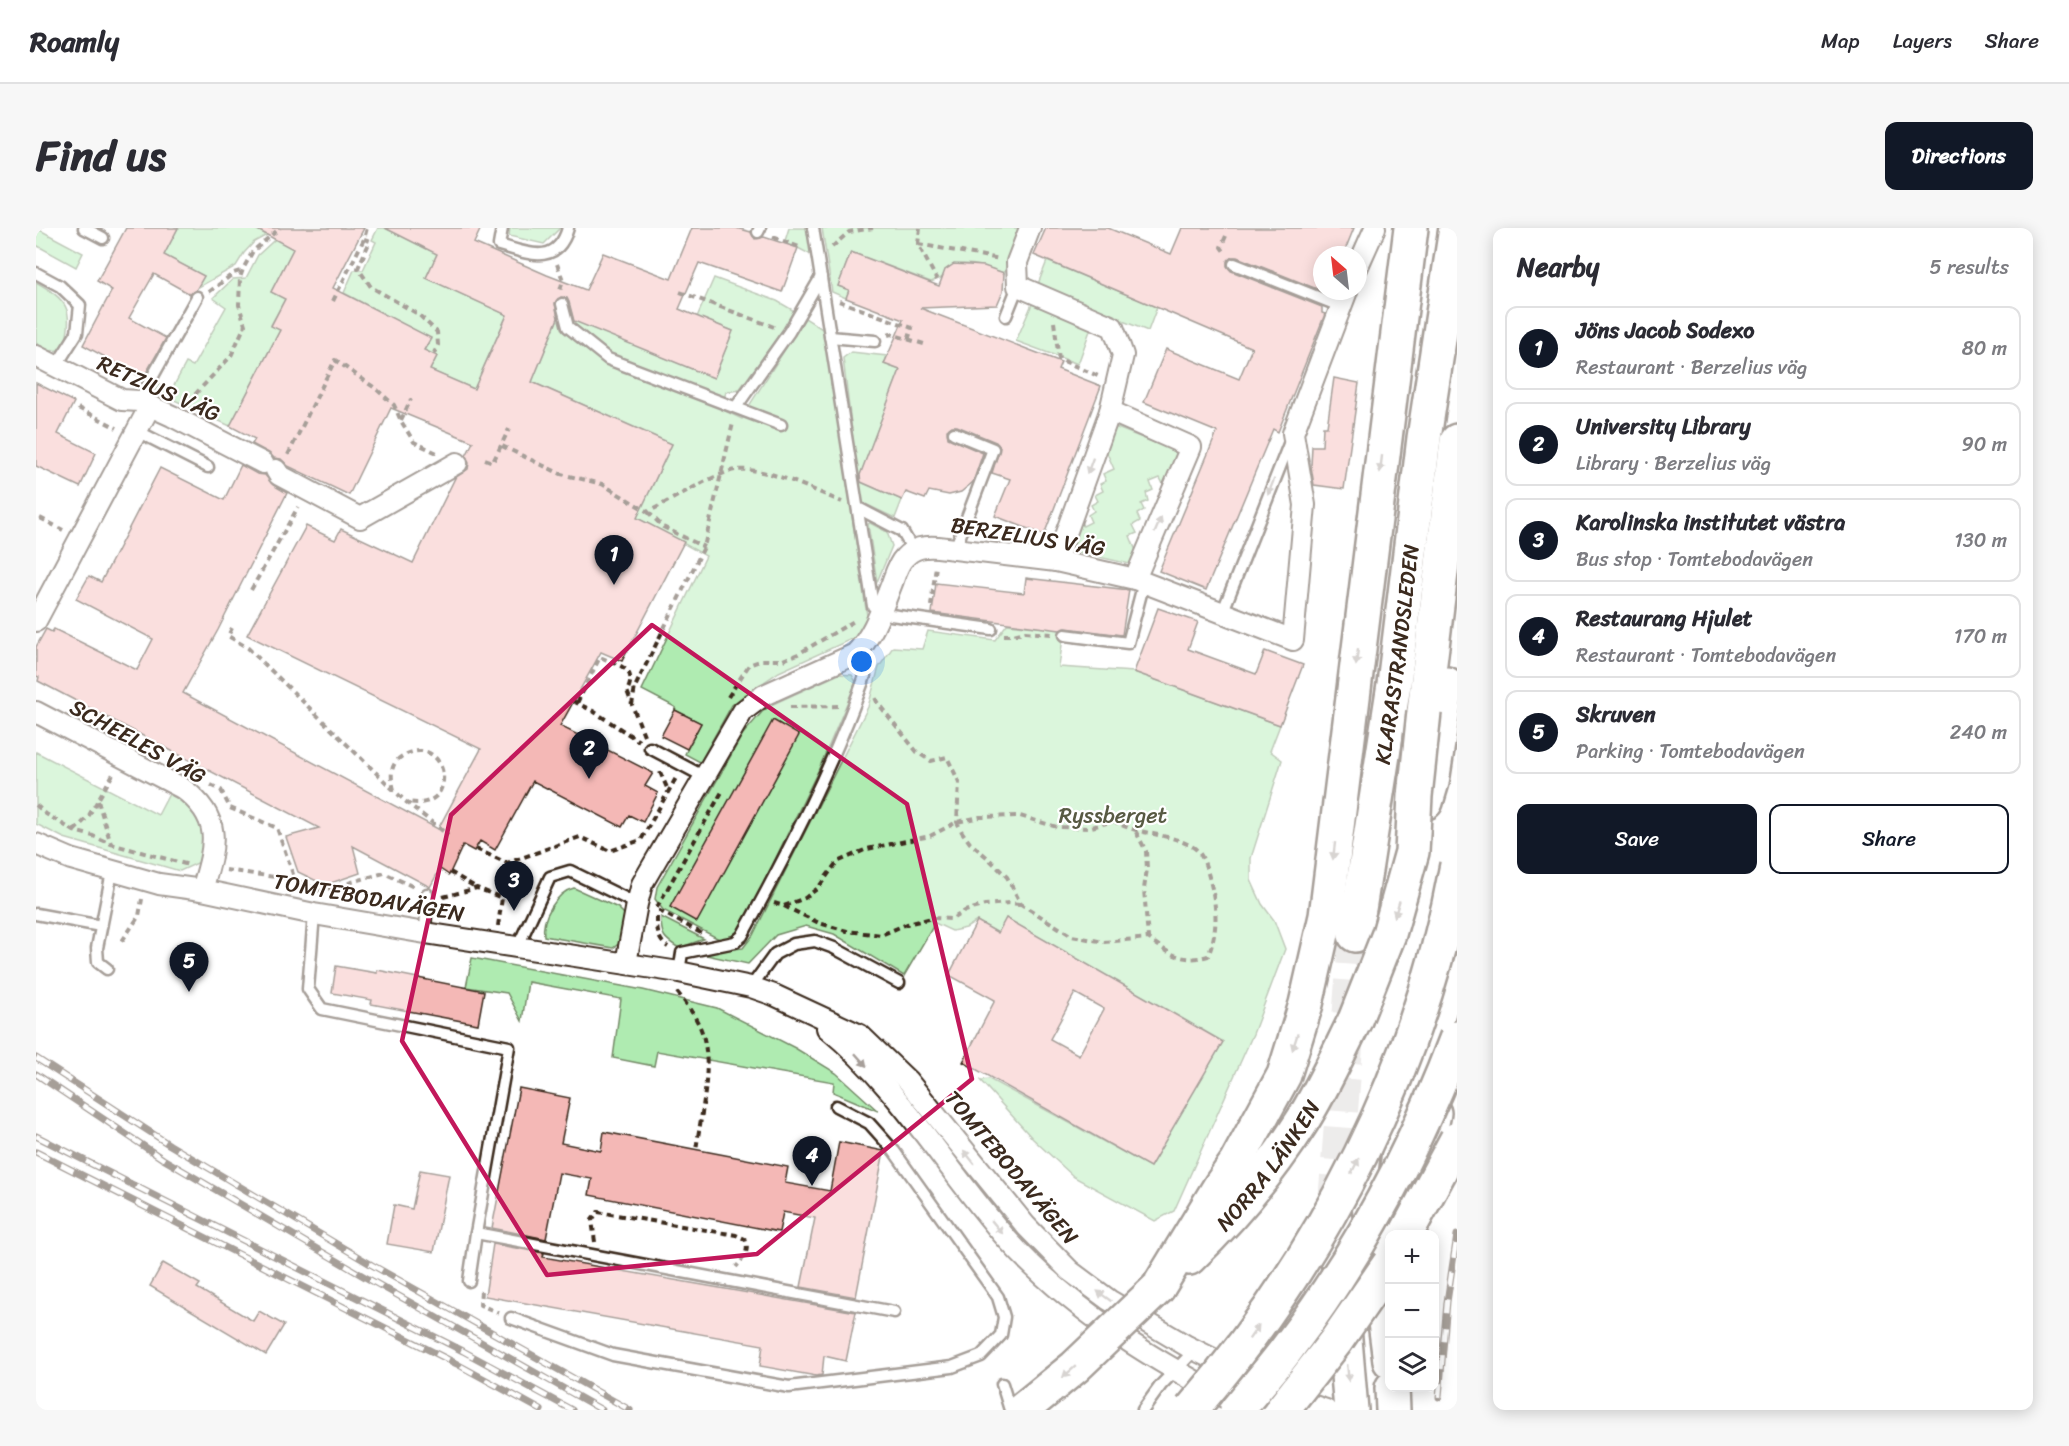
<!DOCTYPE html>
<html lang="en">
<head>
<meta charset="utf-8">
<style>
	body { margin:0; font-family:Sriracha,sans-serif; background:#f7f7f7; color:#2b2b33 }
	.controls { position:absolute; right:18px; bottom:18px; display:grid; overflow:hidden; border-radius:12px; box-shadow:0 3px 15px #0003 }
	.controls button { width:54px; height:54px; display:grid; place-items:center; padding:0; border:0; border-bottom:2px solid #e1e1e2; background:#fff; color:#2b2b33; font:30px sans-serif }
	.compass { position:absolute; left:1277px; top:18px; width:54px; height:54px; border-radius:50%; background:#fff; box-shadow:0 3px 15px #0003; rotate:332deg }
	.you { position:absolute; left:826px; top:434px; width:21px; height:21px; margin:-15px; border:4px solid #fff; border-radius:50%; background:#1a73e8; box-shadow:0 0 0 9px #1a73e833 }
	.badge { display:grid; place-items:center; width:39px; height:39px; border-radius:50%; background:#111827; color:#fff; font-size:20px; font-weight:700 }
	.pin { position:absolute; translate:-50% -50px; filter:drop-shadow(0 2px 3px #0008) }
	.pin::after { content:''; position:absolute; top:32px; width:21px; height:18px; background:inherit; clip-path:polygon(0 0,100% 0,50% 100%) }
	.list { margin:0; padding:0; list-style:none }
	h2 { display:flex; justify-content:space-between; align-items:center; height:78px; margin:0; padding:0 24px; font-size:26px }
	h2 small { font-size:20px; font-weight:400; color:#7c7c81 }
	.list li { display:grid; grid-template-columns:39px 1fr auto; gap:18px; align-items:center; box-sizing:border-box; height:84px; margin:0 12px 12px; padding:0 12px; border:2px solid #e1e1e2; border-radius:12px }
	.list b { display:block; font-size:22px; white-space:nowrap }
	.list p { margin:0; font-size:20px; white-space:nowrap; color:#7c7c81 }
	.list em { font-size:20px; font-style:normal; color:#7c7c81 }
	.actions { display:flex; gap:12px; padding:18px 24px }
	.actions a { flex:1; padding:14px 0; border:2px solid #111827; border-radius:12px; text-align:center; font-size:21px; color:#111827 }
	.actions .main { background:#111827; color:#fff }
	.icon { flex:none; width:33px; height:33px; fill:none; stroke:currentColor; stroke-width:2; stroke-linecap:round; stroke-linejoin:round }
	.map { position:relative; flex:none; width:1421px; height:1182px; overflow:hidden; border-radius:12px }
	header { display:flex; align-items:center; gap:36px; box-sizing:border-box; height:84px; padding:0 30px; background:#fff; border-bottom:2px solid #e1e1e2 }
	header strong { font-size:28px }
	nav { display:flex; gap:33px; margin-inline-start:auto; font-size:21px }
	.intro { display:flex; align-items:center; justify-content:space-between; box-sizing:border-box; height:144px; padding:0 36px }
	h1 { margin:0; font-size:42px }
	.button { padding:15px 27px; border-radius:12px; background:#111827; color:#fff; font-size:21px; font-weight:700 }
	main { display:flex; gap:36px; padding:0 36px }
	aside { flex:1; background:#fff; border-radius:12px; box-shadow:0 3px 15px #0003 }
	.map>svg:first-child { display:block }
</style>
</head>
<body>
<header>
<strong>Roamly</strong>
<nav><a>Map</a><a>Layers</a><a>Share</a></nav>
</header>
<div class="intro"><h1>Find us</h1><a class="button">Directions</a></div>
<main>
<div class="map">
<svg width="1421" height="1182" viewBox="0 0 1421 1182">
	<rect width="100%" height="100%" fill="#fff"/>
	<filter id="ink" filterUnits="userSpaceOnUse"><feTurbulence type="fractalNoise" baseFrequency=".0167" numOctaves="2"/><feDisplacementMap in="SourceGraphic" scale="12" xChannelSelector="R" yChannelSelector="G"/><feConvolveMatrix kernelMatrix="1 2 1 2 8 2 1 2 1" color-interpolation-filters="sRGB"/></filter>
	<g filter="url(#ink)">
		<g fill="#afebb1" stroke="#758a68" stroke-width="1.5">
			<path d="M0 0 47 25 40 39 0 17Z"/>
			<path d="M142 0H218L231 7 218 14 208 25 200 38 161 60 168 48 128 27Z"/>
			<path d="M268 0 235 64 249 71 235 97 244 102 194 198 119 163 123 156 135 163 150 135 157 138 190 79 177 70 197 51 210 50 222 27 247 4Z"/>
			<path d="M342 0H349L401 26 390 50 471 87 445 145 454 168 394 142 401 128 388 122 395 111 308 65 318 42H327L340 14 336 12Z"/>
			<path d="M474 0H524L508 16 473 8Z"/>
			<path d="M753 0H773L777 28 762 20 748 16Z"/>
			<path d="M786 0H985L968 45C953 40 922 29 909 42L908 49 895 54 815 24 802 58 813 62 810 70 796 64Z"/>
			<path d="M1011 33 1121 79 1112 103 1003 60 1002 56Z"/>
			<path d="M678 50 741 73 760 84 703 162 690 164 685 181 706 191 711 181 769 90 788 102 831 388 820 409 743 444 706 469 696 477 664 534 649 526 665 495 639 482V479L606 462 670 328 611 295 471 224 481 205 614 263 636 216 496 154 524 86 678 150 697 103 661 89Z"/>
			<path d="M0 54C31 71 38 82 29 116L22 122 13 123 0 115Z"/>
			<path d="M1000 74 1056 97 1042 136 980 113 996 76Z"/>
			<path d="M815 124 851 128 848 136 864 142 822 253 866 272 859 290 827 275 822 253 807 130Z"/>
			<path d="M1076 198 1142 224 1130 262 1124 250 1114 254 1117 262 1110 265 1112 273 1105 276 1108 282 1101 286 1104 293 1097 297 1101 305 1094 308 1102 328 1098 337 1028 321 1042 288 1047 298 1055 294 1052 287 1058 283 1055 277 1062 273 1059 267 1067 263 1064 256 1070 253 1067 246 1078 241 1068 218Z"/>
			<path d="M834 295 851 304 856 318 841 354 832 296Z"/>
			<path d="M971 396 1028 402 1023 439 1098 444 1244 497 1234 523 1246 532 1215 630V652L1226 676 1238 692 1249 721 1217 806 1138 983 1119 993 1038 949 997 911 944 852 953 851 1114 939 1186 813 970 690 962 705 941 693 930 700 916 703 899 695 868 748 798 706 770 698 740 707 712 736 670 727 671 723 707 720 717 707 832 479 843 439 857 419 886 421 892 403 959 412Z"/>
			<path d="M803 446 816 447 820 454 782 543 703 706 693 712 683 711 627 682 619 671 621 659 707 506 726 484 737 476Z"/>
			<path d="M0 524 122 587 133 566C169 586 169 592 168 632L144 643 28 610 0 596Z"/>
			<path d="M538 660 582 680 590 688 585 714 577 720 508 708C505 690 521 664 538 660Z"/>
			<path d="M625 689 668 711 643 720C628 711 625 708 625 689Z"/>
			<path d="M436 730 607 762 681 780 759 820 800 845 842 883 797 864 798 854 621 823 618 838 577 830 585 771 492 754 486 793 471 765 430 759Z"/>
		</g>
		<g fill="#f4b8b6" stroke="#3b2a1e" stroke-width="1.5" fill-rule="evenodd">
			<path d="M90 0H142L128 27 168 48 160 62 154 66 118 46 93 90 130 110 107 150 47 117 76 62 61 53Z"/>
			<path d="M218 0H328L297 60 395 110 388 122 401 128 394 142 438 161 471 87 390 50 401 26 349 0H445L438 15 511 47 550 62 567 25 635 51 656 0H700L715 4 719 11 728 9 762 20 746 64 663 35 643 81 697 103 678 150 538 93 533 74 531 70 525 69 519 75 522 90 496 154 636 216 601 290 648 314 586 433 565 424 524 498 617 545 609 558 622 565 607 594 593 587 586 599 497 553 459 622 444 613 438 623 427 617 413 647 404 641 394 659 317 618 324 645 289 657 262 644 250 609 283 600 2 453 3 449 0 448V419L10 401 16 404 18 401 101 442 117 411 40 371 53 348 65 354 124 240 188 272 205 237 221 246 229 247 237 257 251 265 182 402 147 465 402 601 445 521 211 407 270 298 299 312 305 301 377 335 419 250 432 241 433 235 430 228 437 214 355 180 313 267 252 238 245 231 238 230 233 225 216 216 219 211 194 198 244 102 235 98 249 71 235 64 257 21Z"/>
			<path d="M1010 0H1072L1135 26 1146 0H1318L1307 27H1286V63L1201 29H1196L1191 33V38L1195 43 1286 79V85L1289 86 1242 204 1237 201 1170 362 1123 343 1181 204 1108 174 1130 121 1203 151 1216 120 998 27Z"/>
			<path d="M815 24 903 58 909 42 918 36 948 38 968 45 967 63 961 77 884 80 1025 134 1022 141 1065 158 1008 307 959 288 974 251 956 245 964 219 960 214 921 198H916L911 202 912 210 947 225 937 254 925 264 913 267 893 263 889 271 870 264 866 272 825 254 824 247 864 142 848 136 867 92 810 70 813 62 802 58Z"/>
			<path d="M1298 150 1323 155 1308 261 1278 257 1275 238 1276 218H1286L1287 199H1291Z"/>
			<path d="M0 155 38 174 22 206 60 225 44 259 0 238Z"/>
			<path d="M990 350 1093 362 1086 407 1030 400 1024 402 896 385 900 355 988 365Z"/>
			<path d="M1122 380 1162 394 1152 421 1220 446 1229 423 1267 437 1244 497 1098 444Z"/>
			<path d="M639 482 665 495 651 521 625 508Z"/>
			<path d="M737 492 763 507 661 694 634 679Z"/>
			<path d="M970 690 1187 814 1114 939 927 834 959 772 913 747 941 693 962 705ZM1039 765 1068 781 1043 827 1014 811Z"/>
			<path d="M300 738 341 745V742L448 763 442 796 335 776 336 772 296 765Z"/>
			<path d="M483 860 534 870 525 915 565 923 568 904 752 939 749 955 794 963 803 914 848 923 820 1069 765 1059 779 990 747 984 743 1004 553 967 556 951 523 945 510 1011 456 1000Z"/>
			<path d="M384 942 413 947 398 1024 351 1016 358 977 376 981Z"/>
			<path d="M457 1016 508 1025 507 1029 820 1084 810 1133 788 1128 786 1147 780 1148 724 1138 727 1117 449 1068Z"/>
			<path d="M127 1035 164 1056 161 1060 217 1093 223 1083 248 1097 230 1127 114 1058Z"/>
		</g>
		<g fill="none" stroke-linecap="round" stroke-linejoin="round">
			<path stroke="#d8d4d2" stroke-width="33" stroke-dasharray="33 16" stroke-linecap="butt" d="M1298 981 1319 707"/>
			<defs>
				<g id="lane">
					<path d="M48 0 67 10"/>
					<path d="M466 0 463 17C491 25 521 39 532 0"/>
					<path d="M777 0 837 378 855 387 955 401"/>
					<path d="M722 4 724 0"/>
					<path d="M1198 36 1304 78"/>
					<path d="M0 45 24 58 44 77 41 105 20 138"/>
					<path d="M526 76 532 99 572 131 745 197"/>
					<path d="M970 88 982 58"/>
					<path d="M794 109 839 113"/>
					<path d="M103 173 161 69"/>
					<path d="M700 179 753 104 785 49"/>
					<path d="M101 203 172 239"/>
					<path d="M918 205 957 221 919 321"/>
					<path d="M822 280 866 303 877 322"/>
					<path d="M1187 383 1255 211"/>
					<path d="M1029 407 1092 415 1108 354"/>
					<path d="M614 520 667 548"/>
					<path d="M0 686 65 698"/>
					<path d="M278 686 272 761 286 781 473 819 440 1005 858 1084"/>
					<path d="M389 705 391 666"/>
					<path d="M482 718 514 649 534 643 601 676"/>
					<path d="M71 741 62 734 61 720 76 644"/>
					<path d="M643 744 646 725 699 714 706 708C752 624 797 538 829 448L819 426"/>
					<path d="M715 759 739 726 758 716 779 713 798 720 863 755"/>
					<path d="M433 1053 440 1005"/>
					<path d="M475 1090 577 1127 753 1159 916 1139 945 1128 965 1107 968 1089 962 1069 858 923 833 895 800 878"/>
					<path d="M966 1156 974 1182"/>
					<path d="M1107 1182 1125 1157 1159 1122"/>
				</g>
				<g id="street">
					<path d="M994 0 981 34 982 58 1077 99 1087 127 1074 183 1020 333"/>
					<path d="M1322 38 1339 0"/>
					<path d="M0 128 86 172 103 173 136 188 227 235"/>
					<path d="M1074 183 1155 219 1099 351"/>
					<path d="M240 242 243 247 324 290 421 235"/>
					<path d="M0 393 114 178"/>
					<path d="M0 484 146 560C188 591 179 618 166 662"/>
					<path d="M0 616 35 631 123 656 166 662 278 686 389 705 643 744 715 759 738 767 824 807 872 853 990 998 1034 1043 1073 1072 1151 1118 1260 1172 1290 1182"/>
					<path d="M590 735 601 676 606 656 707 483 728 467 819 426C838 407 846 380 856 355 859 347 862 336 868 330 878 319 889 318 902 319L1020 333 1099 351 1257 412 1269 277 1257 205 1311 63"/>
					<path d="M791 800C862 858 910 941 970 1010 1037 1085 1125 1137 1213 1182"/>
				</g>
				<g id="highway">
					<path d="M1388 484 1421 213"/>
					<path d="M1390 574 1396 554 1411 456"/>
					<path id="s1" d="M1319 707 1358 456 1388 210 1420 0"/>
					<path d="M1298 982 1315 1182"/>
					<path d="M1377 987 1398 885"/>
					<path d="M1354 1006 1363 923 1387 833 1421 727"/>
					<path d="M1352 1027 1348 1086 1354 1133"/>
					<path id="s2" d="M1153 1030C1196 989 1233 945 1265 895 1286 862 1302 826 1319 792"/>
					<path d="M1122 1060 1184 958 1200 935 1248 847 1270 776 1290 688 1375 0"/>
					<path d="M1356 1160 1357 1182"/>
				</g>
			</defs>
			<use href="#lane" stroke="#3b2a1e" stroke-width="15"/>
			<use href="#street" stroke="#3b2a1e" stroke-width="24"/>
			<use href="#highway" stroke="#3b2a1e" stroke-width="38"/>
			<g stroke="#3b2a1e" stroke-width="4" stroke-dasharray="6 4.5" stroke-linecap="butt">
				<path d="M884 0 882 16 901 52"/>
				<path d="M1190 8 1185 19 1190 26"/>
				<path d="M737 9 763 19"/>
				<path d="M328 11 334 13 322 40 335 59 382 86 401 104 402 117 398 125"/>
				<path d="M882 16 964 31"/>
				<path d="M796 19 813 4 837 0"/>
				<path d="M521 36 527 52 524 63"/>
				<path d="M173 64 198 45 207 42"/>
				<path d="M644 64 738 99"/>
				<path d="M297 73 328 11 331 0"/>
				<path d="M803 73 876 100 872 112"/>
				<path d="M1018 94 1023 131 1062 148"/>
				<path d="M852 107 855 106 891 117"/>
				<path d="M152 174 195 128 209 97 203 77 204 50 207 41 217 23 244 0"/>
				<path d="M42 180 81 200"/>
				<path d="M365 192 375 171"/>
				<path d="M466 218 525 246 566 256 612 284C632 274 681 244 700 242 732 239 777 262 806 274"/>
				<path d="M252 227 299 132 339 160 358 177 365 193 378 214 401 225"/>
				<path d="M449 231 457 234 473 201"/>
				<path d="M612 284 627 299 668 319"/>
				<path d="M4 290 27 302"/>
				<path d="M215 362 262 279"/>
				<path d="M895 378 900 338"/>
				<path d="M196 400 192 408 212 420 369 573 412 607"/>
				<path d="M968 407H977L989 404 1017 406"/>
				<path d="M692 469 713 437 726 432H747L762 426 818 393"/>
				<path d="M537 473 557 483 603 513"/>
				<path d="M541 475 564 429C581 437 603 440 591 463L596 476"/>
				<path d="M754 479 803 478"/>
				<path d="M608 507 596 477 599 459 668 319 697 195"/>
				<path d="M624 544 632 562"/>
				<path d="M175 557 185 562 194 580 241 600 259 652"/>
				<path d="M358 562C355 550 353 537 365 529 412 500 427 585 372 574"/>
				<path d="M62 573 75 616"/>
				<path d="M0 577 10 586 38 603 57 608 75 616 153 637"/>
				<path d="M38 603 52 589 77 546"/>
				<path d="M1100 604 1110 623 1111 641 1108 661 1112 710"/>
				<path d="M440 621 471 635 544 609 574 623 605 612 640 550"/>
				<path d="M190 642 259 652 284 663 348 645 378 659"/>
				<path d="M414 644 441 660"/>
				<path d="M407 669 441 660 466 670"/>
				<path d="M738 675 748 678 769 670 782 660 801 634 831 621 894 608 921 594 944 589 984 588 1021 599 1052 600 1078 593C1103 608 1132 604 1157 619 1165 624 1168 633 1171 642 1180 671 1184 699 1172 728 1146 735 1133 726 1112 710L1068 714 1036 708 985 676 971 649 952 630 934 615 926 604 921 594 923 554 911 529 895 533 881 524 841 474 838 467"/>
				<path d="M748 678 783 695 811 703 845 707 871 696 896 690 916 691 929 683 949 677 973 675 984 676"/>
				<path d="M621 689C621 701 621 712 632 719"/>
				<path d="M462 698 466 670 488 631"/>
				<path d="M665 705 620 681 687 562"/>
				<path d="M86 713 103 688 106 671"/>
				<path d="M641 764C650 775 658 786 664 799 679 833 665 885 660 922"/>
				<path d="M559 1014 556 992 562 984 700 1007 709 1011C714 1023 708 1030 700 1039"/>
				<path d="M445 1063 444 1077 463 1085"/>
			</g>
			<use href="#lane" stroke="#fff" stroke-width="10"/>
			<use href="#street" stroke="#fff" stroke-width="20"/>
			<use href="#highway" stroke="#fff" stroke-width="33"/>
			<defs>
				<g id="rail">
					<path d="M0 830 134 917 336 1037 594 1182"/>
					<path d="M0 846 127 931 329 1049 566 1182"/>
					<path d="M0 908 427 1123 536 1182"/>
					<path d="M0 924 421 1136 505 1182"/>
					<path d="M1403 1169 1411 1074 1421 1007"/>
				</g>
			</defs>
			<use href="#rail" stroke="#3b2a1e" stroke-width="7"/>
			<use href="#rail" stroke="#fff" stroke-width="4.5" stroke-dasharray="14" stroke-linecap="butt"/>
			<defs>
				<g id="highway-bridge">
					<path d="M1319 792 1353 706 1376 624 1379 568 1388 484"/>
					<path d="M1370 1006 1421 911"/>
					<path d="M986 1182 1039 1139 1122 1060"/>
					<path d="M1155 1182C1289 1027 1384 839 1421 637"/>
					<path d="M1201 1182C1218 1161 1237 1140 1253 1118 1324 1025 1380 918 1421 809"/>
					<path d="M1246 1182 1300 1113 1354 1035"/>
				</g>
			</defs>
			<use href="#highway-bridge" stroke="#3b2a1e" stroke-width="38" stroke-linecap="butt"/>
			<use href="#highway-bridge" stroke="#fff" stroke-width="33"/>
		</g>
		<defs><path id="oneway-solid" d="M-6-.8H1V-3.2L6.5 0L1 3.2V.8H-6Z" transform="scale(1.5)"/></defs>
		<g fill="#a79f9a">
			<use href="#oneway-solid" transform="translate(1345 236) rotate(97)"/>
			<use href="#oneway-solid" transform="translate(1054 238) rotate(110)"/>
			<use href="#oneway-solid" transform="translate(1235 259) rotate(112)"/>
			<use href="#oneway-solid" transform="translate(1122 297) rotate(-67)"/>
			<use href="#oneway-solid" transform="translate(1321 429) rotate(97)"/>
			<use href="#oneway-solid" transform="translate(1298 623) rotate(97)"/>
			<use href="#oneway-solid" transform="translate(1361 681) rotate(107)"/>
			<use href="#oneway-solid" transform="translate(1259 814) rotate(108)"/>
			<use href="#oneway-solid" transform="translate(825 832) rotate(48)"/>
			<use href="#oneway-solid" transform="translate(933 929) rotate(-129)"/>
			<use href="#oneway-solid" transform="translate(1319 938) rotate(-64)"/>
			<use href="#oneway-solid" transform="translate(961 999) rotate(50)"/>
			<use href="#oneway-solid" transform="translate(1068 1068) rotate(-144)"/>
			<use href="#oneway-solid" transform="translate(1218 1104) rotate(-55)"/>
			<use href="#oneway-solid" transform="translate(1033 1144) rotate(139)"/>
			<use href="#oneway-solid" transform="translate(1312 1145) rotate(85)"/>
		</g>
	</g>
	<path d="M0 0H1421V1182H0ZM616 397 871 576 936 851 721 1026 511 1047 366 813 415 587Z" fill="#fff" fill-opacity=".55" fill-rule="evenodd"/>
	<path fill="none" stroke="#c2185b" stroke-width="4.5" stroke-linejoin="round" d="M616 397 871 576 936 851 721 1026 511 1047 366 813 415 587Z"/>
	<g text-anchor="middle" stroke-width="4.5" stroke-linejoin="round" paint-order="stroke">
		<g font-size="22" fill="#3b2a1e" stroke="#fff">
			<text transform="translate(123 160) rotate(24)" y="8">RETZIUS VÄG</text>
			<text transform="translate(992 308) rotate(9)" y="8">BERZELIUS VÄG</text>
			<text dy="8" stroke="none"><textPath href="#s1" startOffset="284">KLARASTRANDSLEDEN</textPath></text>
			<text transform="translate(102 513) rotate(29)" y="8">SCHEELES VÄG</text>
			<text transform="translate(333 669) rotate(10)" y="8">TOMTEBODAVÄGEN</text>
			<text dy="8" stroke="none"><textPath href="#s2" startOffset="122">NORRA LÄNKEN</textPath></text>
			<text transform="translate(976 939) rotate(50)" y="8">TOMTEBODAVÄGEN</text>
		</g>
		<g font-size="22" fill="#585a43" stroke="#fff">
			<text x="1077" y="595">Ryssberget</text>
		</g>
	</g>
</svg>
<div class="controls">
<button>+</button>
<button>−</button>
<button><svg class="icon" aria-label="layers" viewBox="0 0 24 24"><path d="M12 4l9 5-9 5-9-5zM3 14l9 5 9-5"/></svg></button>
</div>
<svg class="compass" viewBox="-18 -18 36 36"><path d="M0-13l5 13h-10z" fill="#e53935"/><path d="M0 13l5-13h-10z" fill="#7c7c81"/></svg>
<div class="you"></div>
<div class="pin badge" style="left:578px;top:357px">1</div>
<div class="pin badge" style="left:553px;top:551px">2</div>
<div class="pin badge" style="left:478px;top:683px">3</div>
<div class="pin badge" style="left:776px;top:958px">4</div>
<div class="pin badge" style="left:153px;top:764px">5</div>
</div>
<aside>
<h2>Nearby<small>5 results</small></h2>
<ul class="list">
<li><span class="badge">1</span><div><b>Jöns Jacob Sodexo</b><p>Restaurant · Berzelius väg</p></div><em>80 m</em></li>
<li><span class="badge">2</span><div><b>University Library</b><p>Library · Berzelius väg</p></div><em>90 m</em></li>
<li><span class="badge">3</span><div><b>Karolinska institutet västra</b><p>Bus stop · Tomtebodavägen</p></div><em>130 m</em></li>
<li><span class="badge">4</span><div><b>Restaurang Hjulet</b><p>Restaurant · Tomtebodavägen</p></div><em>170 m</em></li>
<li><span class="badge">5</span><div><b>Skruven</b><p>Parking · Tomtebodavägen</p></div><em>240 m</em></li>
</ul>
<div class="actions"><a class="main">Save</a><a>Share</a></div>
</aside>
</main>
</body>
</html>
